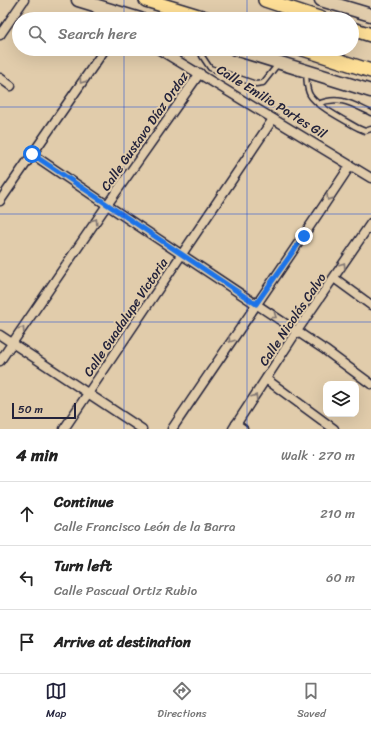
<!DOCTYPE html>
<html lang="en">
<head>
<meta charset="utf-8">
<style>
	body { margin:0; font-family:Sriracha,sans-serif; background:#f2f2f2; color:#222 }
	.controls { position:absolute; right:12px; bottom:12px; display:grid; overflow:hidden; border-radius:8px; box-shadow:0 4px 16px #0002 }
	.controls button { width:36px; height:36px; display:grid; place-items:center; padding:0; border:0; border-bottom:1px solid #e0e0e0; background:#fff; color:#222; font:20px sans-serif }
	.scale { position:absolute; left:12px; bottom:10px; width:64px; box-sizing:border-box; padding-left:4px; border:2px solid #22223b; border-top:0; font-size:11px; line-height:14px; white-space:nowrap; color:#22223b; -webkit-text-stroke:3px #e1ccab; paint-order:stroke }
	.stop { position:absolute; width:12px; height:12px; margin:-9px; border:3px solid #1a73e8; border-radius:50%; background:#fff }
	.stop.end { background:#1a73e8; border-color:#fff; box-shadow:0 1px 4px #0008 }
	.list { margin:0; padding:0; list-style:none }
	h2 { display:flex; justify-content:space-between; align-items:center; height:52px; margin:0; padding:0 16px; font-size:17px }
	h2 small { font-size:13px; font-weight:400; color:#767676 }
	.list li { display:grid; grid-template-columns:26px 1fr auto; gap:12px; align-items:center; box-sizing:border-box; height:64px; padding:0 16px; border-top:1px solid #e0e0e0 }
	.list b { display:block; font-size:15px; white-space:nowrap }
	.list p { margin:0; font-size:13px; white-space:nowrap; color:#767676 }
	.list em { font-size:13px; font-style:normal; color:#767676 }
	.icon { flex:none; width:22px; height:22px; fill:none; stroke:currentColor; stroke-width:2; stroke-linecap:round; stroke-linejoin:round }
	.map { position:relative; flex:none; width:371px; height:429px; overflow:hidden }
	.search { position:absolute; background:#fff; box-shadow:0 4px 16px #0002; left:12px; right:12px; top:12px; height:44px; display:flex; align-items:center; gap:10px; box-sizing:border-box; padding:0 14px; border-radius:22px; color:#767676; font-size:15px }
	.sheet { height:244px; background:#fff }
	nav { display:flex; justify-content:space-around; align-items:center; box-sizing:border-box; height:56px; border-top:1px solid #e0e0e0; background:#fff; font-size:11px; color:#767676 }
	nav a { display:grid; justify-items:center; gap:2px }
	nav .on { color:#22223b }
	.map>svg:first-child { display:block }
</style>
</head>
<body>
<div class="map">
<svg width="371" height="429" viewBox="0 0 371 429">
	<rect width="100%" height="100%" fill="#e1ccab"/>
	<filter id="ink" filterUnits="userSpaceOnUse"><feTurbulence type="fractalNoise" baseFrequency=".025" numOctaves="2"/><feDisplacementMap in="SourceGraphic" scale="8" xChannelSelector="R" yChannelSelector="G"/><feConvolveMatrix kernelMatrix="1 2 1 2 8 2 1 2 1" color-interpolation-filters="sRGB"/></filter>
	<g filter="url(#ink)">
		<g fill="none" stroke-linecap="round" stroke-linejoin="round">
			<defs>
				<g id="lane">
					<path d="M200 49 202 56 210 68 256 84 263 83 278 64"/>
					<path d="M306 74C307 81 306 88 310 95 316 106 346 121 358 128L365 131 371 129"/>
					<path d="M318 104C339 95 352 104 371 113"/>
				</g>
				<g id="street">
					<path d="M93 6 108 19"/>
					<path d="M0 35 24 0"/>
					<path d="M158 49 371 178"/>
					<path d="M0 78 11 86"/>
					<path d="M32 154 107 205 325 350 371 384"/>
					<path d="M0 201 105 49"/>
					<path d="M334 278 371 305"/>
					<path d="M0 335 142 429"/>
					<path d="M0 361 107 205 200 73"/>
					<path d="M266 379 334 429"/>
					<path d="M236 424 243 429"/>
					<path d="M64 429 273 119"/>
					<path d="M172 429C231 341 292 254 350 166"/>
					<path d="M233 429 297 331 371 223"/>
				</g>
				<g id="secondary">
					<path d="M78 0 140 19"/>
					<path d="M321 0 371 15"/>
					<path d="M235 49 371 91"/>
				</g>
				<g id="primary">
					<path d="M146 0 208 19"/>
					<path d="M265 0 322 19"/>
					<path d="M352 29 371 35"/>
					<path d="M303 49 371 71"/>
				</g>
			</defs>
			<use href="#lane" stroke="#22223b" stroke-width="7"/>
			<use href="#street" stroke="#22223b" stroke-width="11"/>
			<use href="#secondary" stroke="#22223b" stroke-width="15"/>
			<use href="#primary" stroke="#22223b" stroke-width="16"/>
			<path stroke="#22223b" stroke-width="1.5" stroke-dasharray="1 3" stroke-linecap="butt" d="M216 13 234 19"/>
			<use href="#lane" stroke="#e1ccab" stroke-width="4"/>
			<use href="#street" stroke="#e1ccab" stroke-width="8"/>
			<use href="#secondary" stroke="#e1ccab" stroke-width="12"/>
			<use href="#primary" stroke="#fdde96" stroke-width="13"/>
		</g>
		<defs><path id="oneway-chevron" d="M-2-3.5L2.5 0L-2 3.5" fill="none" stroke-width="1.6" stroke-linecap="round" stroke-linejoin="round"/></defs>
		<g stroke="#827773">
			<use href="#oneway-chevron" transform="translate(82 81) rotate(125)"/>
			<use href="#oneway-chevron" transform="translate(329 198) rotate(123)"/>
			<use href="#oneway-chevron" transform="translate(95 221) rotate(-56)"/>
			<use href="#oneway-chevron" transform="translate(343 265) rotate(-56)"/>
			<use href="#oneway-chevron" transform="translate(274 316) rotate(34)"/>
			<use href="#oneway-chevron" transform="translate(22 329) rotate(-56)"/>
			<use href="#oneway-chevron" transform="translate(231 340) rotate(124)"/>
			<use href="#oneway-chevron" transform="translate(255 397) rotate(-56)"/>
		</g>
	</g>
	<g fill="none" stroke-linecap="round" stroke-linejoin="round" filter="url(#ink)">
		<path stroke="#1a73e8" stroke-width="5" d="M32 154 256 304 304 236"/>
	</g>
	<path fill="none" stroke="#1d4ed8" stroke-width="1" stroke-opacity="0.55" d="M124 0V19M247 0V19M124 49V429M247 49V429M0 107H371M0 214H371M0 322H371"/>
	<g text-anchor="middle" stroke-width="4" stroke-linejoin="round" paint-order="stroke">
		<g font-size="13" fill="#22223b" stroke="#e1ccab">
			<text transform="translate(272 101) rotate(32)" y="5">Calle Emilio Portes Gil</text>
			<text transform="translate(144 131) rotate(-55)" y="5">Calle Gustavo Díaz Ordaz</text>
			<text transform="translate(125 317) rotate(-56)" y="5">Calle Guadalupe Victoria</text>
			<text transform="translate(292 319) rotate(-56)" y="5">Calle Nicolás Calvo</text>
		</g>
	</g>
</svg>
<div class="controls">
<button><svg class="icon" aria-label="layers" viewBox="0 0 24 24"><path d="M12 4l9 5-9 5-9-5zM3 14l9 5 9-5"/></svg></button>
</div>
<div class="scale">50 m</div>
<div class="stop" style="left:32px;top:154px"></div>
<div class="stop end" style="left:304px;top:236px"></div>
<div class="search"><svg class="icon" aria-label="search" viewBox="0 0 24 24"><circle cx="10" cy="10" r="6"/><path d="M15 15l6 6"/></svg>Search here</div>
</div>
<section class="sheet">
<h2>4 min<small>Walk · 270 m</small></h2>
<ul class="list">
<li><svg class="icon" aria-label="ahead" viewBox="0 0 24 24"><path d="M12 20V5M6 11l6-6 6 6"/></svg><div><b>Continue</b><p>Calle Francisco León de la Barra</p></div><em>210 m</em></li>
<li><svg class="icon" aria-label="left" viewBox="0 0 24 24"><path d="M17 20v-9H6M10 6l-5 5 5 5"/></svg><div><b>Turn left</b><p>Calle Pascual Ortiz Rubio</p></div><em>60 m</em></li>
<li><svg class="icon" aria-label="arrive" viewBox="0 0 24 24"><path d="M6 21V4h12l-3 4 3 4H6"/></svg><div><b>Arrive at destination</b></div></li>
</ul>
</section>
<nav>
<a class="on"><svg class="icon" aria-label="map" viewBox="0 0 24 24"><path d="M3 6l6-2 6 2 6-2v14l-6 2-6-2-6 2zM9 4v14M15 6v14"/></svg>Map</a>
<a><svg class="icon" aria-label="directions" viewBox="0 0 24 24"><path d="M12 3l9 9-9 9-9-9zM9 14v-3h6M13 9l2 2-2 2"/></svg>Directions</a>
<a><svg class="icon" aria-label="saved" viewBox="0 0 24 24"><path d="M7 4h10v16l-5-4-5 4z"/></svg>Saved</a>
</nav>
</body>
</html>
